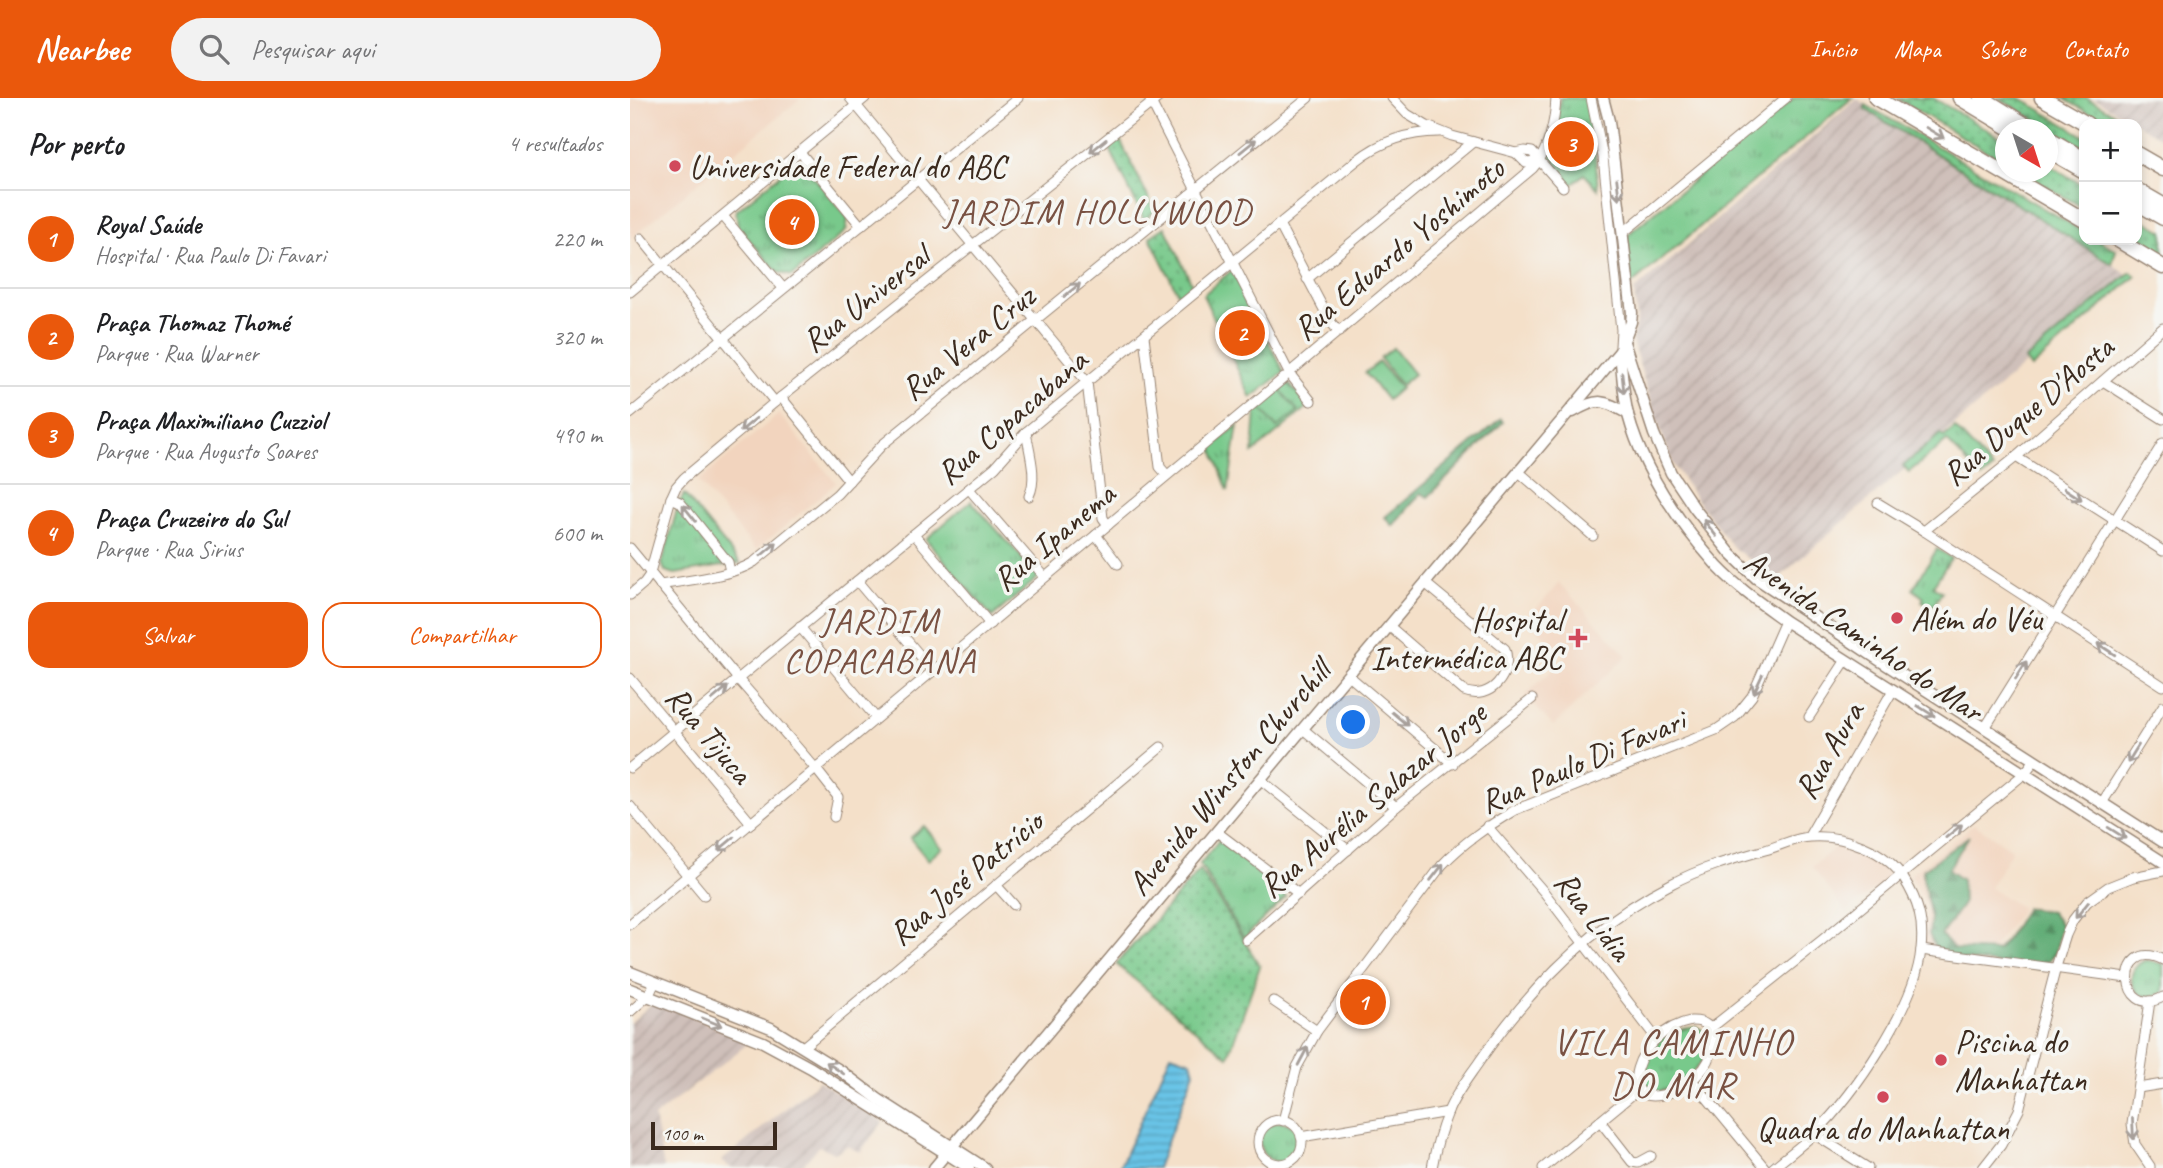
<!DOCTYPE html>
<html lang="pt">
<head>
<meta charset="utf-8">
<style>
	body { margin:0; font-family:Caveat,sans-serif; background:#f2f2f2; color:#202124 }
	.controls { position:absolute; right:21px; top:21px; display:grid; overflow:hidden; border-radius:14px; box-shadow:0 4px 10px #0003 }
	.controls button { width:63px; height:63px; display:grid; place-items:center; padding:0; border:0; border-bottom:2px solid #e0e0e0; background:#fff; color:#202124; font:35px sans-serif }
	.compass { position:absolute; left:1365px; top:21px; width:63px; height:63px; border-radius:50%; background:#fff; box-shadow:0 4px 10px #0003; rotate:141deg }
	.scale { position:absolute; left:21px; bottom:18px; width:126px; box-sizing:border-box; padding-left:7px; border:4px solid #3b2a1e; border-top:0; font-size:19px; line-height:24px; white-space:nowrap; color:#3b2a1e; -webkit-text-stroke:5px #f6f6f2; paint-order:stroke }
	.you { position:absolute; left:724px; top:625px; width:24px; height:24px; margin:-18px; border:5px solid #fff; border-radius:50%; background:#1a73e8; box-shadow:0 0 0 10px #1a73e833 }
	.badge { display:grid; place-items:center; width:46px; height:46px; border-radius:50%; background:#ea580c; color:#fff; font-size:23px; font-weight:700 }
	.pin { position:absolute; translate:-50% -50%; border:4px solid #fff; box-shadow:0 2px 7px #0006 }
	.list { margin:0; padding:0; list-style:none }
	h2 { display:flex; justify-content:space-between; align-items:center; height:91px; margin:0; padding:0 28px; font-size:30px }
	h2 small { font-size:23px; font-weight:400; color:#757577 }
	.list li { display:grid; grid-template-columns:46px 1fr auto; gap:21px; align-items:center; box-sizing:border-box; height:98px; padding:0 28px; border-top:2px solid #e0e0e0 }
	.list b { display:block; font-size:26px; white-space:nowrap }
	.list p { margin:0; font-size:23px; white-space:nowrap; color:#757577 }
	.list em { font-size:23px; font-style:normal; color:#757577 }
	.actions { display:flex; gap:14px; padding:21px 28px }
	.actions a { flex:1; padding:16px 0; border:2px solid #ea580c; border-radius:21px; text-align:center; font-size:24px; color:#ea580c }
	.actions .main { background:#ea580c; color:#fff }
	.icon { flex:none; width:38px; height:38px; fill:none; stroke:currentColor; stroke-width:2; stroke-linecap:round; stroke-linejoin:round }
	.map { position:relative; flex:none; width:1533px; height:1070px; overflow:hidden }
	header { display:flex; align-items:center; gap:42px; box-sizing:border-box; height:98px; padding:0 35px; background:#ea580c; color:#fff }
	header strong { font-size:33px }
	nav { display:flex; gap:38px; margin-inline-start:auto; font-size:24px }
	.search { width:490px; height:63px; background:#f2f2f2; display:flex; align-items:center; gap:18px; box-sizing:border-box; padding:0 24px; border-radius:38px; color:#757577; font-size:26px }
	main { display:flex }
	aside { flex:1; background:#fff }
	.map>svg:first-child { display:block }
</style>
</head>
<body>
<header>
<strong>Nearbee</strong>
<div class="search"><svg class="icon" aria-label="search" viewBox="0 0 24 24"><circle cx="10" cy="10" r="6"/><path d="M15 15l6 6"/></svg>Pesquisar aqui</div>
<nav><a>Início</a><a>Mapa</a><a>Sobre</a><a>Contato</a></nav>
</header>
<main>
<aside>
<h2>Por perto<small>4 resultados</small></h2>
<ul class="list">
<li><span class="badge">1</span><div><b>Royal Saúde</b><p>Hospital · Rua Paulo Di Favari</p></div><em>220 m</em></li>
<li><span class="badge">2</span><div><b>Praça Thomaz Thomé</b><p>Parque · Rua Warner</p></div><em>320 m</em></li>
<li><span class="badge">3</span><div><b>Praça Maximiliano Cuzziol</b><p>Parque · Rua Augusto Soares</p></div><em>490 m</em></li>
<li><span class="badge">4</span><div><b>Praça Cruzeiro do Sul</b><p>Parque · Rua Sirius</p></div><em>600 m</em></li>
</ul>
<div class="actions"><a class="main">Salvar</a><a>Compartilhar</a></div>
</aside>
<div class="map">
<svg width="1533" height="1070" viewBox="0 0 1533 1070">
	<defs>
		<pattern id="industrial-furrows" width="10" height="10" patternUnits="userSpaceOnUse" patternTransform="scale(1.75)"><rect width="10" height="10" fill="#cfc0ba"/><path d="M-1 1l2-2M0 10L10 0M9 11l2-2" fill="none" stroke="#b3a59f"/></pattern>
		<pattern id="grass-dots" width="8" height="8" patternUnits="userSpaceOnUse" patternTransform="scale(1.75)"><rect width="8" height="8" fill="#78c98b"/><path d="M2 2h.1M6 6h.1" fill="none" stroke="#64a371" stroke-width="1.8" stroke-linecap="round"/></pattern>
		<pattern id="forest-firs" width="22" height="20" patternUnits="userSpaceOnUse" patternTransform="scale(1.75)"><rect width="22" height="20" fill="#62ad77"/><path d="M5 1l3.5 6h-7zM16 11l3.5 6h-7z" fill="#528d61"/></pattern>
		<pattern id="park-tufts" width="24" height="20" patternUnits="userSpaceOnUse" patternTransform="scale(1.75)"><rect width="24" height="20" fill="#78c98b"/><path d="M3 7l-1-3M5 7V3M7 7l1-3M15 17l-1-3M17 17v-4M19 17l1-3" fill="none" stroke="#64a371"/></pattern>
		<pattern id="water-rules" width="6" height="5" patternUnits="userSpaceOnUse" patternTransform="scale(1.75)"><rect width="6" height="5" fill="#69c4e7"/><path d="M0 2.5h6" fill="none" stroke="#589fbb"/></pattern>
	</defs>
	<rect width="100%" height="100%" fill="#f6f6f2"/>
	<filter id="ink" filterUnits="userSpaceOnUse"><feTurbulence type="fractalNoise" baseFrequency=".0143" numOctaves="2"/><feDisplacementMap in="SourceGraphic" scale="14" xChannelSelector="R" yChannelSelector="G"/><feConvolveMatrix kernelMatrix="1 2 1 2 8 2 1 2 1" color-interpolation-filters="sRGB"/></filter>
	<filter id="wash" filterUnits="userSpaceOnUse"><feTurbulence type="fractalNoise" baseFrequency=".00686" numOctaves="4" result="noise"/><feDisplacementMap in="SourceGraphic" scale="28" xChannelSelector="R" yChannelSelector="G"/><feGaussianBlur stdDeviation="1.57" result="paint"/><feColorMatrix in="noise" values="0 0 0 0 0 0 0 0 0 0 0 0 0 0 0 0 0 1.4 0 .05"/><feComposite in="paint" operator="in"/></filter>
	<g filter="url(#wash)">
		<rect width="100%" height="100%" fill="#f4e0c9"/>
		<g fill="#f2d4be">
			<path d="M0 0H171L0 141Z"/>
			<path d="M149 316 206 385 126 452 68 383Z"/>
			<path d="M929 485 997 558 923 628 895 597 937 559 897 522Z"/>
			<path d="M1344 726 1382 752 1360 790 1392 810 1363 851 1293 847 1298 809 1280 777Z"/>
			<path d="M1208 747 1249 765 1260 778 1216 814 1182 769Z"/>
		</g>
		<g fill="url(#industrial-furrows)">
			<path d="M1463 0H1533V41Z"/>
			<path d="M1227 1 1424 126 1498 177 1146 482 1104 450 1068 404 1043 366 1026 320 1002 243 1007 221 1004 193Z"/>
			<path d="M25 903 115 942 116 947 24 1019 34 1070H0V925Z"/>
			<path d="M189 983 253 1024 230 1054 217 1048 204 1055 189 1048 170 1070H101L92 1063Z"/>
		</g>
		<g fill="url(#grass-dots)" stroke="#5a7a54" stroke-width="2">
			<path d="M1266 0H1303L1375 42V64Z"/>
			<path d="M1368 0H1390L1454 38V50Z"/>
			<path d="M1433 0H1457L1502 26H1478Z"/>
			<path d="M489 40 525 113 514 122 479 49Z"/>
			<path d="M1418 66 1454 88V110L1391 74H1418Z"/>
			<path d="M1507 118 1533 133V157L1507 142Z"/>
			<path d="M535 129 562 186 549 198 520 139Z"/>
			<path d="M570 772 630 868 598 959 486 866Z"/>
		</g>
		<g fill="url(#forest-firs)" stroke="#4e6c4a" stroke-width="2">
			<path d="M871 321 873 324 798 399 791 395 763 428 755 419Z"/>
			<path d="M1339 738 1318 772 1332 782 1333 806 1311 837 1324 851 1367 853 1376 842 1396 810 1421 814 1431 827 1426 853 1413 871 1309 859 1299 836 1301 820 1293 781V772Z"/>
		</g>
		<g fill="url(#park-tufts)" stroke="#5a7a54" stroke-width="2">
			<path d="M930 0H955L962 20 968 91 954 76 939 89 916 60C920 40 929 21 930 0Z"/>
			<path d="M1164 0H1222L1001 187 996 138Z"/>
			<path d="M1236 7 1454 134V142H1468L1486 152 1482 166 1235 11Z"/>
			<path d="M162 67 177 71 218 120 216 133 162 178 148 174 108 129 106 113Z"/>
			<path d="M602 172 654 274 621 300 573 197Z"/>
			<path d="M1501 174 1506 178 1401 270 1395 262Z"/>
			<path d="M658 285 679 308 623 355 626 312Z"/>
			<path d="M608 327 598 393 582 349Z"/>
			<path d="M1325 330 1363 371 1352 380 1317 343 1279 374 1273 368 1310 336 1314 339Z"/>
			<path d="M54 396 110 465 45 476 35 473 32 466 48 408Z"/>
			<path d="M341 403 409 479 362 519 296 441Z"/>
			<path d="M1307 451 1321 460 1303 488 1312 494 1303 508 1292 503 1294 500 1283 491Z"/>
			<path d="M589 742 656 799 614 840 570 766Z"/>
			<path d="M1516 862 1533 866V894C1507 912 1487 873 1516 862Z"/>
			<path d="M1067 929C1103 947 1050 991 1027 994 1021 995 1016 992 1010 990 1005 955 1034 931 1067 929Z"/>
			<circle cx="650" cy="1044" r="20"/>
		</g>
		<g fill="#78c98b" stroke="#5a7a54" stroke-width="2">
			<path d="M763 250 784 276 771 287 750 260Z"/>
			<path d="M749 264 771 290 757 302 735 275Z"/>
			<path d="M650 292 668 313 647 330 630 309Z"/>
			<path d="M294 728 312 750 298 762 280 740Z"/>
		</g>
		<path fill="url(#water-rules)" stroke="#527782" stroke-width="2" d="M541 956 561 963 564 974 527 1070H489Z"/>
	</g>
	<g filter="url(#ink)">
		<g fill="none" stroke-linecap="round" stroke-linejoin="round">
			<defs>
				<g id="minor">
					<path d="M220 0 457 284 473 420 478 427"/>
					<path d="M762 0 777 16 797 28 822 38 886 55 896 65 907 64"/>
					<path d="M961 0 973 59 991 232 990 248"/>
					<path d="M520 2 659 275 681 303"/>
					<path d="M170 54 231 128"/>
					<path d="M886 55 895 53 902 54 933 89"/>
					<path d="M93 118 153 190"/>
					<path d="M649 126 700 223 709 234"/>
					<path d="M994 134 1156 0"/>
					<path d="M11 140 145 304"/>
					<path d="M677 181 843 44"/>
					<path d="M0 194 235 0"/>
					<path d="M514 238 530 369 537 377"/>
					<path d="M659 275 903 70C919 53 925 23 926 0"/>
					<path d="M1473 283 1533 321"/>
					<path d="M151 299 219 383"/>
					<path d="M0 316 388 0"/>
					<path d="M396 334C399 353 408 380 399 398"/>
					<path d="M1386 359 1533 453"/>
					<path d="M889 374 963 438"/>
					<path d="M339 391 415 479"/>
					<path d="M41 400 50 404 98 464 100 474"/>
					<path d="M1248 405 1294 433 1533 588"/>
					<path d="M1294 433 1386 359 1533 230"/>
					<path d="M284 436 360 526"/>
					<path d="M466 437 488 466"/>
					<path d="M0 450 108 581 186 671 208 699 204 719"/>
					<path d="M227 483 303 573"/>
					<path d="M30 487C58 482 100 479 124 464L207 396 252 347 678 0"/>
					<path d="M0 497 14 485 19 478 41 400 46 389 54 380 151 299 528 0"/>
					<path d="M759 528 834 593C860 604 883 576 875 551L795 485"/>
					<path d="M170 529 246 620"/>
					<path d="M718 577 823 666"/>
					<path d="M0 580 121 725"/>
					<path d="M1179 619 1216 562"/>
					<path d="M1355 630 1533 345"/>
					<path d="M673 631 766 709"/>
					<path d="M0 670 365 369 396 334 726 63C751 43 777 34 809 34"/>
					<path d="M631 682 718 752"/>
					<path d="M1472 705 1533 608"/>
					<path d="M0 708 74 797"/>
					<path d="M857 728 914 794 1026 940"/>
					<path d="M587 734 669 796"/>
					<path d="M1179 738 1263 592"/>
					<path d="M366 787 384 807"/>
					<path d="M0 826 654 280"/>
					<path d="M616 842 766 709 902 601"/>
					<path d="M1291 852 1497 880"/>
					<path d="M1533 862C1486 838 1488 923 1533 899"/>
					<path d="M643 903 687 933"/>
					<path d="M0 914 19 897 25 884"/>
					<path d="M1061 923C1091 922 1087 952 1074 970 1065 981 1053 991 1039 995 982 1014 1004 934 1061 923Z"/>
					<path d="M1081 930 1192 842 1394 676 1405 662"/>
					<path d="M173 949 531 649"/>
					<path d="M1062 982 1135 1070"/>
					<path d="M1508 990 1533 986"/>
					<circle cx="650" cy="1044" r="22"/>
					<path d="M653 1023 667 969 687 933 812 767C834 744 858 728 885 712L1086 632 1105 619 1122 598 1155 523"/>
					<path d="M970 1023 1002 1064 1008 1065 1021 1058"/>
					<path d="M1184 1036 1238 1070"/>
					<path d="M671 1039 818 1014"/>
					<path d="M802 1070C805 1052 811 1031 818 1014 825 996 838 980 849 964 898 893 962 826 1041 786 1071 770 1103 761 1135 752 1150 748 1166 739 1181 739 1214 737 1256 752 1274 781 1288 803 1294 823 1291 851 1286 908 1224 997 1184 1036 1171 1048 1156 1059 1143 1070"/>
					<path d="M913 1070 1009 991"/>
					<path d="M1353 1070 1371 1047 1389 1012 1426 869 1436 837 1443 822 1457 804 1478 789 1503 779 1533 773"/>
					<path d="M1520 1070V1068L1505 1046 1502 1026 1520 903"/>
				</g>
				<g id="major">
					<path d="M994 244 1024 336 1041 375 1065 411 1101 456 1126 480 1249 562 1533 744"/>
					<path d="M990 253C992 274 993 296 998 317 1013 373 1050 426 1088 469 1108 490 1133 507 1155 523L1533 764"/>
					<path d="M943 314C968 299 974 302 998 316"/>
					<path d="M0 874 141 930 211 973 248 1001 355 1070"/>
					<path d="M0 891 133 944 181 970 339 1070"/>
					<path d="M304 1070 990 253 1001 224 1002 215 979 23 973 0"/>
				</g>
				<g id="highway">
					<path d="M1246 0 1454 122"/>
					<path d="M1330 0 1383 32"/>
					<path d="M1352 0 1404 32"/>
					<path d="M1412 0 1457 26"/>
					<path d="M1418 40 1454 61"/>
					<path d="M1418 52 1454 73"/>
					<path d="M1507 56 1533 71"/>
					<path d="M1507 92 1533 107"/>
					<path d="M1507 105 1533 120"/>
					<path d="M1488 142 1533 169"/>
				</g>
			</defs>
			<use href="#minor" stroke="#988574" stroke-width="11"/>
			<use href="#major" stroke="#988574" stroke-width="13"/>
			<use href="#highway" stroke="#988574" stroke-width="17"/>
			<use href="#minor" stroke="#fff" stroke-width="9"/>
			<use href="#major" stroke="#fff" stroke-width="10"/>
			<use href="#highway" stroke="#fff" stroke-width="14"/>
		</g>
		<defs><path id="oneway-shaft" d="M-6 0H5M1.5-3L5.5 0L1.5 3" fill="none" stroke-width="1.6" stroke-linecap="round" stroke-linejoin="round" transform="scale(1.75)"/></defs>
		<g stroke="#a79f9a">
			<use href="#oneway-shaft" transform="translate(1305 35) rotate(31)"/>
			<use href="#oneway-shaft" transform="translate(468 48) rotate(141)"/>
			<use href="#oneway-shaft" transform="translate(618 48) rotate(-39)"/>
			<use href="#oneway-shaft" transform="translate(988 91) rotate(83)"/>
			<use href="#oneway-shaft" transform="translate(442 192) rotate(-39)"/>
			<use href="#oneway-shaft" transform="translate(993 285) rotate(84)"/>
			<use href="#oneway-shaft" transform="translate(118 327) rotate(140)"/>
			<use href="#oneway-shaft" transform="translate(1443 396) rotate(33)"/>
			<use href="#oneway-shaft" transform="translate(59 415) rotate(-129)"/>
			<use href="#oneway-shaft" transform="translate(1080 430) rotate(-128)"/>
			<use href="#oneway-shaft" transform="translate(139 451) rotate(-40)"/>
			<use href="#oneway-shaft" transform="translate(1476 551) rotate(-147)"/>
			<use href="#oneway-shaft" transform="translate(1391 572) rotate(-58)"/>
			<use href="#oneway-shaft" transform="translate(1128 586) rotate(115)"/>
			<use href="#oneway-shaft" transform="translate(90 595) rotate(-40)"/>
			<use href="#oneway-shaft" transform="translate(1296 613) rotate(32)"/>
			<use href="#oneway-shaft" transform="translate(770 621) rotate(40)"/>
			<use href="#oneway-shaft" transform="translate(1503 656) rotate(122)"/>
			<use href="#oneway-shaft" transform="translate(1324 733) rotate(-39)"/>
			<use href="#oneway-shaft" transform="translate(1487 735) rotate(32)"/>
			<use href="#oneway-shaft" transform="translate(96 746) rotate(140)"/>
			<use href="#oneway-shaft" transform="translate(807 774) rotate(-52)"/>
			<use href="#oneway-shaft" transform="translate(1452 812) rotate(129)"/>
			<use href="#oneway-shaft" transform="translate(82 924) rotate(22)"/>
			<use href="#oneway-shaft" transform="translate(673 958) rotate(-62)"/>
			<use href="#oneway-shaft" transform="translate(205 970) rotate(-146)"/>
			<use href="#oneway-shaft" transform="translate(1503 1031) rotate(87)"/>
		</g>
	</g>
	<g fill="#d1495b" stroke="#f6f6f2" stroke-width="2.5">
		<circle cx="45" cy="68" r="7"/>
		<circle cx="1267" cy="520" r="7"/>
		<path d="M944.5 529.5h7v7h7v7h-7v7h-7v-7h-7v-7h7z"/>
		<circle cx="1311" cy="962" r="7"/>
		<circle cx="1253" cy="999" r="7"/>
	</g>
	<g text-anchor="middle" stroke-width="7" stroke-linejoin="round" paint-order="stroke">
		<g font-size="33" fill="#3b2a1e" stroke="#f6f6f2" text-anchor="start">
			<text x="59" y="80">Universidade Federal do ABC</text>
			<text x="1281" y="532">Além do Véu</text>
			<text x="932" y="533" text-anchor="end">Hospital<tspan x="932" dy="38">Intermédica ABC</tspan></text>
			<text x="1325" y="955">Piscina do<tspan x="1325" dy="38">Manhattan</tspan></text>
			<text x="1253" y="1042" text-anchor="middle">Quadra do Manhattan</text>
		</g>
		<g font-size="33" fill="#3b2a1e" stroke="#f6f6f2">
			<text transform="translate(768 150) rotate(-40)" y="12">Rua Eduardo Yoshimoto</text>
			<text transform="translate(235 200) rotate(-38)" y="12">Rua Universal</text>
			<text transform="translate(337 244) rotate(-39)" y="12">Rua Vera Cruz</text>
			<text transform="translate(1397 312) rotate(-40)" y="12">Rua Duque D'Aosta</text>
			<text transform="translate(381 318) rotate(-41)" y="12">Rua Copacabana</text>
			<text transform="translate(423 438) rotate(-40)" y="12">Rua Ipanema</text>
			<text transform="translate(1234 537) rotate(34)" y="12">Avenida Caminho do Mar</text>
			<text transform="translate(80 636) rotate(50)" y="12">Rua Tijuca</text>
			<text transform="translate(1198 652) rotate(-60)" y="12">Rua Aura</text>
			<text transform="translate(952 662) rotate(-23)" y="12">Rua Paulo Di Favari</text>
			<text transform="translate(598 679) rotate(-50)" y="12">Avenida Winston Churchill</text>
			<text transform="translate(742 701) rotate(-40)" y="12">Rua Aurélia Salazar Jorge</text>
			<text transform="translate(335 779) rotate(-40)" y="12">Rua José Patrício</text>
			<text transform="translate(964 817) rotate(52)" y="12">Rua Lidia</text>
		</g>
		<g font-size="35" letter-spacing="2" fill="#795142" stroke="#f6f6f2">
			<text x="468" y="125">JARDIM HOLLYWOOD</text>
			<text x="250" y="534">JARDIM<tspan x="250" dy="40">COPACABANA</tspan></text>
		</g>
		<g font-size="37" letter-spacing="2" fill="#795142" stroke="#f6f6f2">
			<text x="1043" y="956">VILA CAMINHO<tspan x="1043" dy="43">DO MAR</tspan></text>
		</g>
	</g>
</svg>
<div class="controls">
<button>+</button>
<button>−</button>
</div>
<svg class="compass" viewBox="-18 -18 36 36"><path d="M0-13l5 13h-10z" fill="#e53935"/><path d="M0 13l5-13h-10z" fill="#757577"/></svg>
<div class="scale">100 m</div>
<div class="you"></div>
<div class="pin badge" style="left:733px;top:904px">1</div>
<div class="pin badge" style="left:612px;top:235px">2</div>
<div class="pin badge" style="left:941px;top:46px">3</div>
<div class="pin badge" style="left:162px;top:124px">4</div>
</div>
</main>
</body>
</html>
